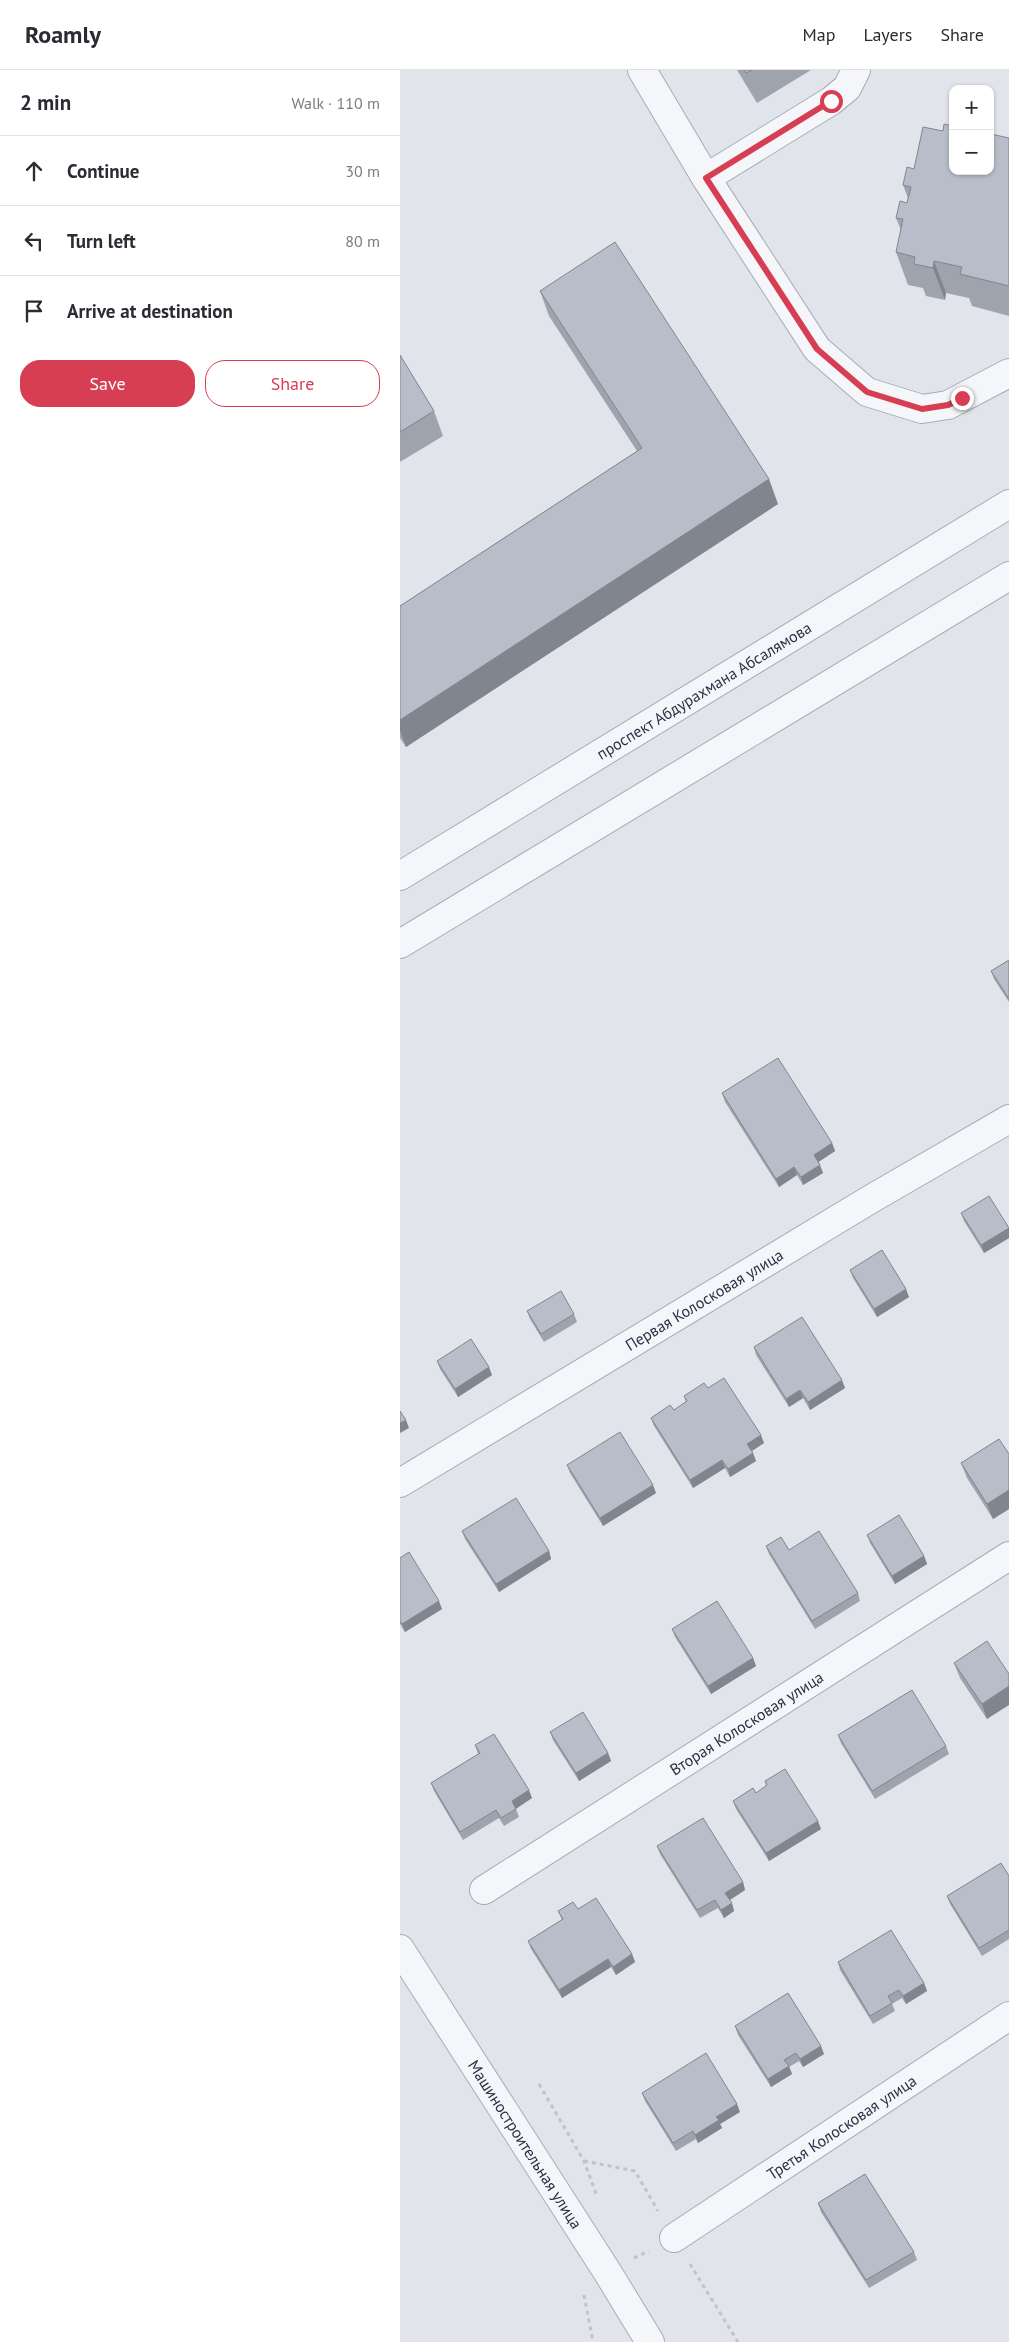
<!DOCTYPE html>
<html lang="en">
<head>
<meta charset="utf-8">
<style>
	body { margin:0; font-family:"PT Sans",sans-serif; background:#f7f7f7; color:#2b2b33 }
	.controls { position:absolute; right:15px; top:15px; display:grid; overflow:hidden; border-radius:10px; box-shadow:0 1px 4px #0004 }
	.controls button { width:45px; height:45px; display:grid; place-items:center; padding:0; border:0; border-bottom:1px solid #e1e1e2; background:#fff; color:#2b2b33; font:25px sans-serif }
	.stop { position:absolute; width:15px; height:15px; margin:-11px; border:4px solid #d83e53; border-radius:50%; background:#fff }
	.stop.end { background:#d83e53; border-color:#fff; box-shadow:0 1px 5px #0008 }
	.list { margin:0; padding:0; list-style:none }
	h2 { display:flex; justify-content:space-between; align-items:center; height:65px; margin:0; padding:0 20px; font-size:21px }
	h2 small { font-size:16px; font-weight:400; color:#7c7c81 }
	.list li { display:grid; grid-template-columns:32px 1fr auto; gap:15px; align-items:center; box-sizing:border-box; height:70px; padding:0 20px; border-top:1px solid #e1e1e2 }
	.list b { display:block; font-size:19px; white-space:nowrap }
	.list em { font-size:16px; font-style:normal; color:#7c7c81 }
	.actions { display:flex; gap:10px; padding:15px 20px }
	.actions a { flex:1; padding:11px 0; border:1px solid #d83e53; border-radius:20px; text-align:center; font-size:18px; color:#d83e53 }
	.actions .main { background:#d83e53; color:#fff }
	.icon { flex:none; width:28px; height:28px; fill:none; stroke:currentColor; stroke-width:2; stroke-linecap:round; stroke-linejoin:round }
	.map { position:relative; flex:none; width:609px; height:2272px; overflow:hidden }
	header { display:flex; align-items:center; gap:30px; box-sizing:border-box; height:70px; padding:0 25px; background:#fff; border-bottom:1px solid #e1e1e2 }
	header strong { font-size:24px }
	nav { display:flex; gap:28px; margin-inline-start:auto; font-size:18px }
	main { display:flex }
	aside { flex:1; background:#fff }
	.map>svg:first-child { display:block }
</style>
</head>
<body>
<header>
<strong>Roamly</strong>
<nav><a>Map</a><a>Layers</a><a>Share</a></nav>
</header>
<main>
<aside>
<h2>2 min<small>Walk · 110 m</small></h2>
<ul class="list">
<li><svg class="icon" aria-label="ahead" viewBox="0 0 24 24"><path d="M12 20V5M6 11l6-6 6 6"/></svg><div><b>Continue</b></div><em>30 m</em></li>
<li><svg class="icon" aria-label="left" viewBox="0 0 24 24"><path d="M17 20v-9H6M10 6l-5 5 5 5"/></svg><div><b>Turn left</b></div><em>80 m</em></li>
<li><svg class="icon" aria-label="arrive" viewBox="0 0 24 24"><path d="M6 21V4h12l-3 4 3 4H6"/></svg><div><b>Arrive at destination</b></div></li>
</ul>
<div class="actions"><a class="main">Save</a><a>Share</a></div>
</aside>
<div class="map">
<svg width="609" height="2272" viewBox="0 0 609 2272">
	<rect width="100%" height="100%" fill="#e1e5eb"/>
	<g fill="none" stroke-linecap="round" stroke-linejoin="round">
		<defs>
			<g id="minor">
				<path d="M242 0 306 108 417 279 467 322 522 339 548 335 609 303"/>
				<path d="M306 108 431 31 447 18 456 0"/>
				<path id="s1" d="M0 806 609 434"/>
				<path d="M0 874 609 506"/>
				<path id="s2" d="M0 1413 471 1129 609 1049"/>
				<path id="s3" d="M84 1820 609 1486"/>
				<path id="s4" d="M0 1879 208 2203 250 2272"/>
				<path id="s5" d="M274 2168 609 1946"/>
			</g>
		</defs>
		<use href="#minor" stroke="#a6acb6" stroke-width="30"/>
		<g stroke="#bfc3ca" stroke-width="3" stroke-dasharray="4 4" stroke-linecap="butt">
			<path d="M139 2014 184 2091 197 2126"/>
			<path d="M184 2091 235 2101 258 2141"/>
			<path d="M234 2188 249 2181"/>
			<path d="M290 2194 338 2272"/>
			<path d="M184 2225 193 2272"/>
		</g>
		<use href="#minor" stroke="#f4f6f9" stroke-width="28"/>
	</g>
	<g fill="#9ea3ad">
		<path d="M337 0H411L357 33Z"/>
		<path d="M609 68V246L572 236 569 228 546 223 545 230 526 226 523 218 508 215 496 182 501 160 496 148 507 133 508 128 503 115 514 99 553 101Z"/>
		<path d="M140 221 378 434 6 677 0 668V536L237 381 149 246Z"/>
		<path d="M0 285 34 341 43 366 0 392Z"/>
		<path d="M609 890V932L594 909 591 901Z"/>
		<path d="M322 1023 432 1073 435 1081 418 1092 423 1103 403 1115 397 1105 379 1117 325 1032Z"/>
		<path d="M561 1143 609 1158V1168L584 1183 564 1151Z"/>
		<path d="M450 1200 509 1227 477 1247 453 1208Z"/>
		<path d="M127 1241 174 1244 177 1252 144 1272 130 1249Z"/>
		<path d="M354 1277 445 1318 410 1340 403 1328 389 1337 356 1285Z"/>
		<path d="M37 1291 92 1305 58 1327 40 1299Z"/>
		<path d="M308 1318 364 1373 352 1381 356 1391 330 1407 325 1398 293 1418 254 1356 251 1348 274 1340 286 1332 284 1326Z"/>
		<path d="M609 1384V1439L593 1449 567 1408 561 1393Z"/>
		<path d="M167 1395 256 1423 203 1456 170 1403Z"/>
		<path d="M62 1461 149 1481 151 1489 99 1522 65 1469Z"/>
		<path d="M467 1465 524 1486 527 1494 495 1514 470 1473Z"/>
		<path d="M366 1476 389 1480 458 1523 460 1531 415 1559 369 1484Z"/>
		<path d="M0 1488 42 1539 5 1562 0 1554Z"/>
		<path d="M272 1559 353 1588 356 1596 311 1624 275 1567Z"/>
		<path d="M554 1593 609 1604 587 1649 560 1608Z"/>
		<path d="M150 1662 208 1683 211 1691 179 1711 153 1670Z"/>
		<path d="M438 1665 546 1676 549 1684 475 1729 441 1673Z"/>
		<path d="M75 1675 132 1728 116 1739 119 1747 104 1756 99 1748 63 1770 34 1721 31 1713 78 1684Z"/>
		<path d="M365 1711 421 1759 369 1791 336 1739 333 1731 356 1723 366 1716Z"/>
		<path d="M257 1776 343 1812 345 1820 330 1830 334 1841 324 1848 318 1838 300 1848 260 1784Z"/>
		<path d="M609 1806V1869L582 1886 550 1834 547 1826Z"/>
		<path d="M178 1839 232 1884 235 1892 216 1905 211 1897 162 1928 131 1879 128 1871 162 1850 158 1841Z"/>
		<path d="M438 1892 524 1913 527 1921 506 1934 502 1928 492 1934 495 1941 473 1954 440 1900Z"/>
		<path d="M335 1956 424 1984 403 1997 399 1991 389 1997 392 2004 371 2017 338 1965Z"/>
		<path d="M242 2023 340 2042 320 2054 322 2058 298 2073 296 2069 276 2081 245 2031Z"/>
		<path d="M418 2133 514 2182 517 2190 469 2218 421 2142Z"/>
	</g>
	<g fill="#81858d">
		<path d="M534 191 546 223 545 230 533 198Z"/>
		<path d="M369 409 378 434 6 677 0 660V650Z"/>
		<path d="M432 1073 435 1081 417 1093 414 1085Z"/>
		<path d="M420 1095 423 1103 403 1115 401 1107Z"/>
		<path d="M394 1097 397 1105 379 1117 376 1109Z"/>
		<path d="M609 1158V1168L584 1183 581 1175Z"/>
		<path d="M506 1219 509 1227 477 1247 474 1239Z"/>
		<path d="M89 1297 92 1305 58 1327 55 1319Z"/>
		<path d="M442 1310 445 1318 410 1340 408 1332Z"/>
		<path d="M400 1320 403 1328 389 1337 386 1329Z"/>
		<path d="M6 1350 9 1358 0 1363V1353Z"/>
		<path d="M361 1365 364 1373 350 1382 347 1374Z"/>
		<path d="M353 1383 356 1391 330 1407 328 1399Z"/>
		<path d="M322 1390 325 1398 293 1418 290 1410Z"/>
		<path d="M253 1415 256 1423 203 1456 200 1448Z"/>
		<path d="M609 1420V1439L593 1449 587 1434Z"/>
		<path d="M149 1481 151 1489 99 1522 96 1514Z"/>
		<path d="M524 1486 527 1494 495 1514 492 1506Z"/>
		<path d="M39 1531 42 1539 5 1562 2 1554Z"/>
		<path d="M353 1588 356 1596 311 1624 308 1616Z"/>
		<path d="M609 1616V1635L587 1649 582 1634Z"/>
		<path d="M208 1683 211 1691 179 1711 176 1703Z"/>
		<path d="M129 1720 132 1728 115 1739 112 1731Z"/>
		<path d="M418 1751 421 1759 369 1791 366 1783Z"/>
		<path d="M343 1812 345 1820 328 1831 325 1823Z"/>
		<path d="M332 1833 334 1841 324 1848 321 1840Z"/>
		<path d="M232 1884 235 1892 216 1905 213 1897Z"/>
		<path d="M208 1889 211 1897 162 1928 159 1920Z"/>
		<path d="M524 1913 527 1921 506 1934 503 1926Z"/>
		<path d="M421 1976 424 1984 403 1997 400 1989Z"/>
		<path d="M389 1996 392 2004 371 2017 368 2009Z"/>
		<path d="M337 2034 340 2042 320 2054 322 2058 298 2073 295 2065 316 2047Z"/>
	</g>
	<g fill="#b8bec9" stroke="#81858d">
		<path d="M344 0H352L346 3Z"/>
		<path d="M544 54 553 56V101H590L591 64 609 68V216L560 204 562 197 534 191 533 198 514 194 515 187 496 182 503 149 496 148 500 131 507 133 511 117 503 115 507 97 514 99 523 57 543 61Z"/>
		<path d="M215 172 369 409 0 650V536L242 378 140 221Z"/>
		<path d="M0 285 34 341 0 362Z"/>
		<path d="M609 890V929L591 901Z"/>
		<path d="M378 988 432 1073 414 1085 420 1095 401 1107 394 1097 376 1109 322 1023Z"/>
		<path d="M589 1126 609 1158 581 1175 561 1143Z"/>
		<path d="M482 1180 506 1219 474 1239 450 1200Z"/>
		<path d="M161 1221 174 1244 141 1264 127 1241Z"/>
		<path d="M402 1247 442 1310 408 1332 400 1320 386 1329 354 1277Z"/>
		<path d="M71 1269 89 1297 55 1319 37 1291Z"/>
		<path d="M324 1308 361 1365 347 1374 353 1383 328 1399 322 1390 290 1410 251 1348 270 1335 274 1340 287 1331 284 1326 304 1313 308 1318Z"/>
		<path d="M0 1341 6 1350 0 1353Z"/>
		<path d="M220 1362 253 1415 200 1448 167 1395Z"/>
		<path d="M599 1369 609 1384V1420L587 1434 561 1393Z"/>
		<path d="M116 1428 149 1481 96 1514 62 1461Z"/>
		<path d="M499 1445 524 1486 492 1506 467 1465Z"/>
		<path d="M419 1461 458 1523 412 1551 366 1476 381 1467 389 1480Z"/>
		<path d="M9 1482 39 1531 2 1554 0 1551V1488Z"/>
		<path d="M317 1531 353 1588 308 1616 272 1559Z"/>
		<path d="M587 1571 609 1604V1616L582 1634 554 1593Z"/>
		<path d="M512 1620 546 1676 472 1721 438 1665Z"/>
		<path d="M183 1642 208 1683 176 1703 150 1662Z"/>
		<path d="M94 1664 129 1720 112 1731 116 1739 101 1748 96 1740 60 1762 31 1713 80 1683 75 1675Z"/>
		<path d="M385 1699 418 1751 366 1783 333 1731 353 1718 356 1723 367 1715 365 1711Z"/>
		<path d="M303 1748 343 1812 325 1823 332 1833 321 1840 315 1830 297 1840 257 1776Z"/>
		<path d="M601 1793 609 1806V1860L579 1878 547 1826Z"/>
		<path d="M196 1828 232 1884 213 1897 208 1889 159 1920 128 1871 163 1849 158 1841 173 1832 178 1839Z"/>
		<path d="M491 1860 524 1913 503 1926 499 1920 488 1926 492 1933 470 1946 438 1892Z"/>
		<path d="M388 1923 421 1976 400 1989 396 1983 384 1990 389 1996 368 2009 335 1956Z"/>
		<path d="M306 1983 337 2034 316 2047 319 2050 295 2065 293 2061 273 2073 242 2023Z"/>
		<path d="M465 2104 514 2182 466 2210 418 2133Z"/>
	</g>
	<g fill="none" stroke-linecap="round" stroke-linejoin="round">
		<path stroke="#d83e53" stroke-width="6" d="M431 31 306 108 417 279 467 322 522 339 548 335 562 328"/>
	</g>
	<g text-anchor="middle" stroke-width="4" stroke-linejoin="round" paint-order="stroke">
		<g font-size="16" fill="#283244" stroke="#f1f4f8">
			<text dy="6" stroke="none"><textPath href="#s1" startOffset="356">проспект Абдурахмана Абсалямова</textPath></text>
			<text dy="6" stroke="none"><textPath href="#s2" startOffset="355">Первая Колосковая улица</textPath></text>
			<text dy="6" stroke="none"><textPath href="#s3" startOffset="311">Вторая Колосковая улица</textPath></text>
			<text dy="6" stroke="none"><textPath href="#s5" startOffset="201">Третья Колосковая улица</textPath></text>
			<text dy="6" stroke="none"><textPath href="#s4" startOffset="232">Машиностроительная улица</textPath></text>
		</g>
	</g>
</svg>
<div class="controls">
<button>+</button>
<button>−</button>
</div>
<div class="stop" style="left:431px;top:31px"></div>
<div class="stop end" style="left:562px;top:328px"></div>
</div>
</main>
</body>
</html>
